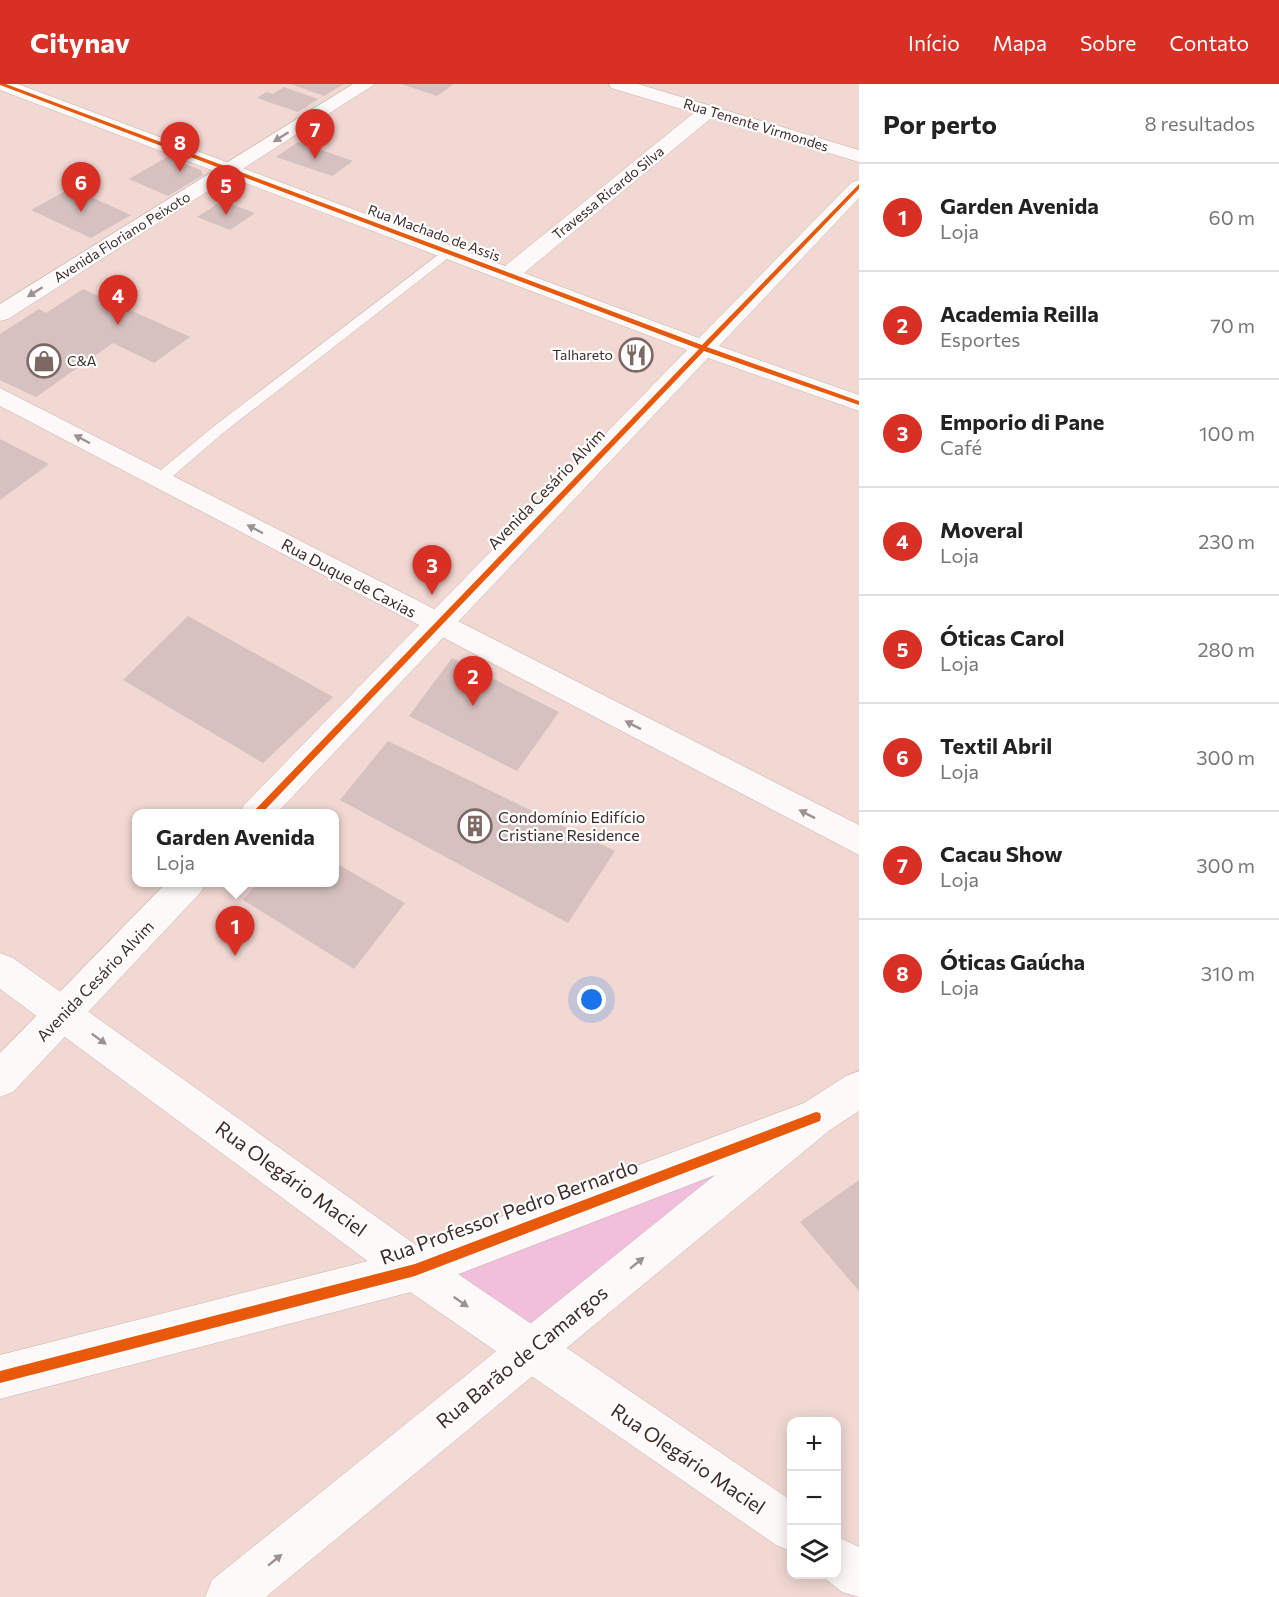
<!DOCTYPE html>
<html lang="pt">
<head>
<meta charset="utf-8">
<style>
	body { margin:0; font-family:Commissioner,sans-serif; background:#f6f6f6; color:#222 }
	.controls { position:absolute; right:18px; bottom:18px; display:grid; overflow:hidden; border-radius:12px; box-shadow:0 3px 15px #0003 }
	.controls button { width:54px; height:54px; display:grid; place-items:center; padding:0; border:0; border-bottom:2px solid #e0e0e0; background:#fff; color:#222; font:30px sans-serif }
	.you { position:absolute; left:592px; top:916px; width:21px; height:21px; margin:-15px; border:4px solid #fff; border-radius:50%; background:#1a73e8; box-shadow:0 0 0 9px #1a73e833 }
	.badge { display:grid; place-items:center; width:39px; height:39px; border-radius:50%; background:#d93025; color:#fff; font-size:20px; font-weight:700 }
	.pin { position:absolute; translate:-50% -50px; filter:drop-shadow(0 2px 3px #0008) }
	.pin::after { content:''; position:absolute; top:32px; width:21px; height:18px; background:inherit; clip-path:polygon(0 0,100% 0,50% 100%) }
	.popup { position:absolute; left:132px; top:725px; width:207px; height:78px; box-sizing:border-box; display:grid; place-content:center; border-radius:12px; background:#fff; filter:drop-shadow(0 2px 4px #0005); font-size:20px; white-space:nowrap; color:#767676 }
	.popup b { font-size:22px; color:#222 }
	.popup::after { content:''; position:absolute; left:50%; top:100%; margin-left:-12px; border:12px solid transparent; border-top-color:#fff }
	.list { margin:0; padding:0; list-style:none }
	h2 { display:flex; justify-content:space-between; align-items:center; height:78px; margin:0; padding:0 24px; font-size:26px }
	h2 small { font-size:20px; font-weight:400; color:#767676 }
	.list li { display:grid; grid-template-columns:39px 1fr auto; gap:18px; align-items:center; box-sizing:border-box; height:108px; padding:0 24px; border-top:2px solid #e0e0e0 }
	.list b { display:block; font-size:22px; white-space:nowrap }
	.list p { margin:0; font-size:20px; white-space:nowrap; color:#767676 }
	.list em { font-size:20px; font-style:normal; color:#767676 }
	.icon { flex:none; width:33px; height:33px; fill:none; stroke:currentColor; stroke-width:2; stroke-linecap:round; stroke-linejoin:round }
	.map { position:relative; flex:none; width:859px; height:1513px; overflow:hidden }
	header { display:flex; align-items:center; gap:36px; box-sizing:border-box; height:84px; padding:0 30px; background:#d93025; color:#fff }
	header strong { font-size:28px }
	nav { display:flex; gap:33px; margin-inline-start:auto; font-size:21px }
	main { display:flex }
	aside { flex:1; background:#fff }
	.map>svg:first-child { display:block }
</style>
</head>
<body>
<header>
<strong>Citynav</strong>
<nav><a>Início</a><a>Mapa</a><a>Sobre</a><a>Contato</a></nav>
</header>
<main>
<div class="map">
<svg width="859" height="1513" viewBox="0 0 859 1513">
	<rect width="100%" height="100%" fill="#f1d8d3"/>
	<path fill="#f1bfdc" d="M816 1033 529 1266 415 1186Z"/>
	<g fill="#d5c1bf">
		<path d="M291 0H344L324 12Z"/>
		<path d="M401 0H454L437 12Z"/>
		<path d="M284 3 318 15 298 28 257 14 266 8 273 10Z"/>
		<path d="M298 58 353 77 332 92 276 73Z"/>
		<path d="M167 73 201 86 203 91 168 112 129 95Z"/>
		<path d="M71 104 131 131 91 154 31 126Z"/>
		<path d="M222 117 255 129 230 146 197 133Z"/>
		<path d="M83 205 190 253 154 279 113 259 36 313 0 296V250L39 225 46 229Z"/>
		<path d="M0 355 49 380 0 416Z"/>
		<path d="M188 532 333 613 263 679 123 596Z"/>
		<path d="M452 574 559 628 517 687 409 632Z"/>
		<path d="M388 657 615 767 568 839 340 716Z"/>
		<path d="M334 778 405 819 354 885 243 816 258 798H334Z"/>
		<path d="M859 1096V1207L800 1138Z"/>
	</g>
	<g fill="none" stroke-linecap="round" stroke-linejoin="round">
		<defs>
			<path id="lane" d="M447 164 452 165V171L223 349 165 399H155L152 395 155 391 213 343Z"/>
			<g id="street">
				<path d="M0 0H18L505 182 701 23H715L717 27 715 31 524 189 699 254 852 98 859 96V114L719 262 859 311V327L708 274 276 730H239L244 721 687 266 0 6Z"/>
				<path d="M167 798H206L201 808 13 1008 0 1013V969Z"/>
				<path d="M859 987V1027L830 1046 266 1513H205L212 1496 715 1091 415 1207 0 1315V1271L415 1165 804 1019 846 992Z"/>
			</g>
			<g id="secondary">
				<path d="M353 0H375L8 235 0 237V220Z"/>
				<path d="M609 0H638L859 66V78L611 4Z"/>
				<path d="M0 304 859 741V771L0 322Z"/>
				<path d="M0 869 13 874 430 1171 792 1417V1468L776 1461 400 1201 0 905Z"/>
				<path d="M836 1452 859 1463V1513L842 1508 819 1490H836Z"/>
			</g>
		</defs>
		<use href="#lane" stroke="#c4b1ad" stroke-width="1"/>
		<use href="#street" stroke="#c4b1ad" stroke-width="1"/>
		<use href="#secondary" stroke="#c4b1ad" stroke-width="1"/>
		<use href="#lane" fill="#fdf9f8" fill-rule="evenodd"/>
		<use href="#street" fill="#fdf9f8" fill-rule="evenodd"/>
		<use href="#secondary" fill="#fdf9f8" fill-rule="evenodd"/>
		<defs>
			<g id="cycleway">
				<path d="M0 0H6L702 261 859 100V105L707 263 859 317V321L704 267 261 730H251L699 265 0 1Z"/>
				<path d="M816 1028 820 1029 821 1033 820 1037 415 1192 0 1299V1287L415 1180Z"/>
			</g>
		</defs>
		<use href="#cycleway" stroke="#fdfefd" stroke-width="4"/>
		<use href="#cycleway" fill="#e8590c" fill-rule="evenodd"/>
	</g>
	<defs><path id="oneway-solid" d="M-6-.8H1V-3.2L6.5 0L1 3.2V.8H-6Z" transform="scale(1.5)"/></defs>
	<g fill="#9e9290">
		<use href="#oneway-solid" transform="translate(281 53) rotate(148)"/>
		<use href="#oneway-solid" transform="translate(35 208) rotate(148)"/>
		<use href="#oneway-solid" transform="translate(82 355) rotate(-152)"/>
		<use href="#oneway-solid" transform="translate(255 445) rotate(-152)"/>
		<use href="#oneway-solid" transform="translate(633 641) rotate(-153)"/>
		<use href="#oneway-solid" transform="translate(807 730) rotate(-153)"/>
		<use href="#oneway-solid" transform="translate(99 955) rotate(36)"/>
		<use href="#oneway-solid" transform="translate(637 1179) rotate(-39)"/>
		<use href="#oneway-solid" transform="translate(461 1218) rotate(35)"/>
		<use href="#oneway-solid" transform="translate(275 1476) rotate(-39)"/>
	</g>
	<defs>
		<symbol id="restaurant-ring" viewBox="-11 -11 22 22"><circle r="9.5" fill="#fdfefd" stroke="#7d6864" stroke-width="1.5"/><path d="M-5-6h1v4h1v-4h1v4h1v-4h1v5L-1.5 .5V6h-2V.5L-5-1ZM5-6V6H3V1.5H1.5Q1.5-4 5-6Z" fill="#7d6864"/></symbol>
		<symbol id="shop-ring" viewBox="-11 -11 22 22"><circle r="9.5" fill="#fdfefd" stroke="#7d6864" stroke-width="1.5"/><path d="M-5-2.5h2.3a2.7 3.5 0 0 1 5.4 0H5L5.5 6h-11ZM-1.5-2.5h3a1.5 2.3 0 0 0-3 0Z" fill="#7d6864"/></symbol>
		<symbol id="building-ring" viewBox="-11 -11 22 22"><circle r="9.5" fill="#fdfefd" stroke="#7d6864" stroke-width="1.5"/><path d="M-4-6H4V6H1V3H-1V6H-4ZM-2.5-4.3h1.7v1.8h-1.7ZM.8-4.3h1.7v1.8H.8ZM-2.5-1h1.7V.8h-1.7ZM.8-1h1.7V.8H.8Z" fill="#7d6864"/></symbol>
	</defs>
	<g fill-rule="evenodd">
		<use href="#restaurant-ring" x="617" y="252" width="38" height="38"/>
		<use href="#shop-ring" x="25" y="258" width="38" height="38"/>
		<use href="#building-ring" x="456" y="723" width="38" height="38"/>
	</g>
	<g text-anchor="middle" stroke-width="4.5" stroke-linejoin="round" paint-order="stroke">
		<g font-size="14" fill="#3e2c28" stroke="#fdfefd">
			<text transform="translate(756 41) rotate(17)" y="5">Rua Tenente Virmondes</text>
			<text transform="translate(608 109) rotate(-39)" y="5">Travessa Ricardo Silva</text>
			<text transform="translate(434 149) rotate(20)" y="5">Rua Machado de Assis</text>
			<text transform="translate(122 153) rotate(-32)" y="5">Avenida Floriano Peixoto</text>
		</g>
		<g font-size="14" fill="#3e2c28" stroke="#fdfefd" text-anchor="end">
			<text x="613" y="276">Talhareto</text>
			<text x="67" y="282" text-anchor="start">C&amp;A</text>
		</g>
		<g font-size="16" fill="#3e2c28" stroke="#fdfefd">
			<text transform="translate(546 405) rotate(-46)" y="6">Avenida Cesário Alvim</text>
			<text transform="translate(349 494) rotate(28)" y="6">Rua Duque de Caxias</text>
			<text transform="translate(95 897) rotate(-46)" y="6">Avenida Cesário Alvim</text>
		</g>
		<g font-size="16" fill="#3e2c28" stroke="#fdfefd" text-anchor="start">
			<text x="498" y="739">Condomínio Edifício<tspan x="498" dy="18">Cristiane Residence</tspan></text>
		</g>
		<g font-size="20" fill="#3e2c28" stroke="#fdfefd">
			<text transform="translate(291 1095) rotate(36)" y="7">Rua Olegário Maciel</text>
			<text transform="translate(509 1128) rotate(-20)" y="7">Rua Professor Pedro Bernardo</text>
			<text transform="translate(522 1273) rotate(-39)" y="7">Rua Barão de Camargos</text>
			<text transform="translate(688 1375) rotate(34)" y="7">Rua Olegário Maciel</text>
		</g>
	</g>
</svg>
<div class="controls">
<button>+</button>
<button>−</button>
<button><svg class="icon" aria-label="layers" viewBox="0 0 24 24"><path d="M12 4l9 5-9 5-9-5zM3 14l9 5 9-5"/></svg></button>
</div>
<div class="you"></div>
<div class="pin badge" style="left:235px;top:872px">1</div>
<div class="popup"><b>Garden Avenida</b>Loja</div>
<div class="pin badge" style="left:473px;top:622px">2</div>
<div class="pin badge" style="left:432px;top:511px">3</div>
<div class="pin badge" style="left:118px;top:241px">4</div>
<div class="pin badge" style="left:226px;top:131px">5</div>
<div class="pin badge" style="left:81px;top:128px">6</div>
<div class="pin badge" style="left:315px;top:75px">7</div>
<div class="pin badge" style="left:180px;top:88px">8</div>
</div>
<aside>
<h2>Por perto<small>8 resultados</small></h2>
<ul class="list">
<li><span class="badge">1</span><div><b>Garden Avenida</b><p>Loja</p></div><em>60 m</em></li>
<li><span class="badge">2</span><div><b>Academia Reilla</b><p>Esportes</p></div><em>70 m</em></li>
<li><span class="badge">3</span><div><b>Emporio di Pane</b><p>Café</p></div><em>100 m</em></li>
<li><span class="badge">4</span><div><b>Moveral</b><p>Loja</p></div><em>230 m</em></li>
<li><span class="badge">5</span><div><b>Óticas Carol</b><p>Loja</p></div><em>280 m</em></li>
<li><span class="badge">6</span><div><b>Textil Abril</b><p>Loja</p></div><em>300 m</em></li>
<li><span class="badge">7</span><div><b>Cacau Show</b><p>Loja</p></div><em>300 m</em></li>
<li><span class="badge">8</span><div><b>Óticas Gaúcha</b><p>Loja</p></div><em>310 m</em></li>
</ul>
</aside>
</main>
</body>
</html>
